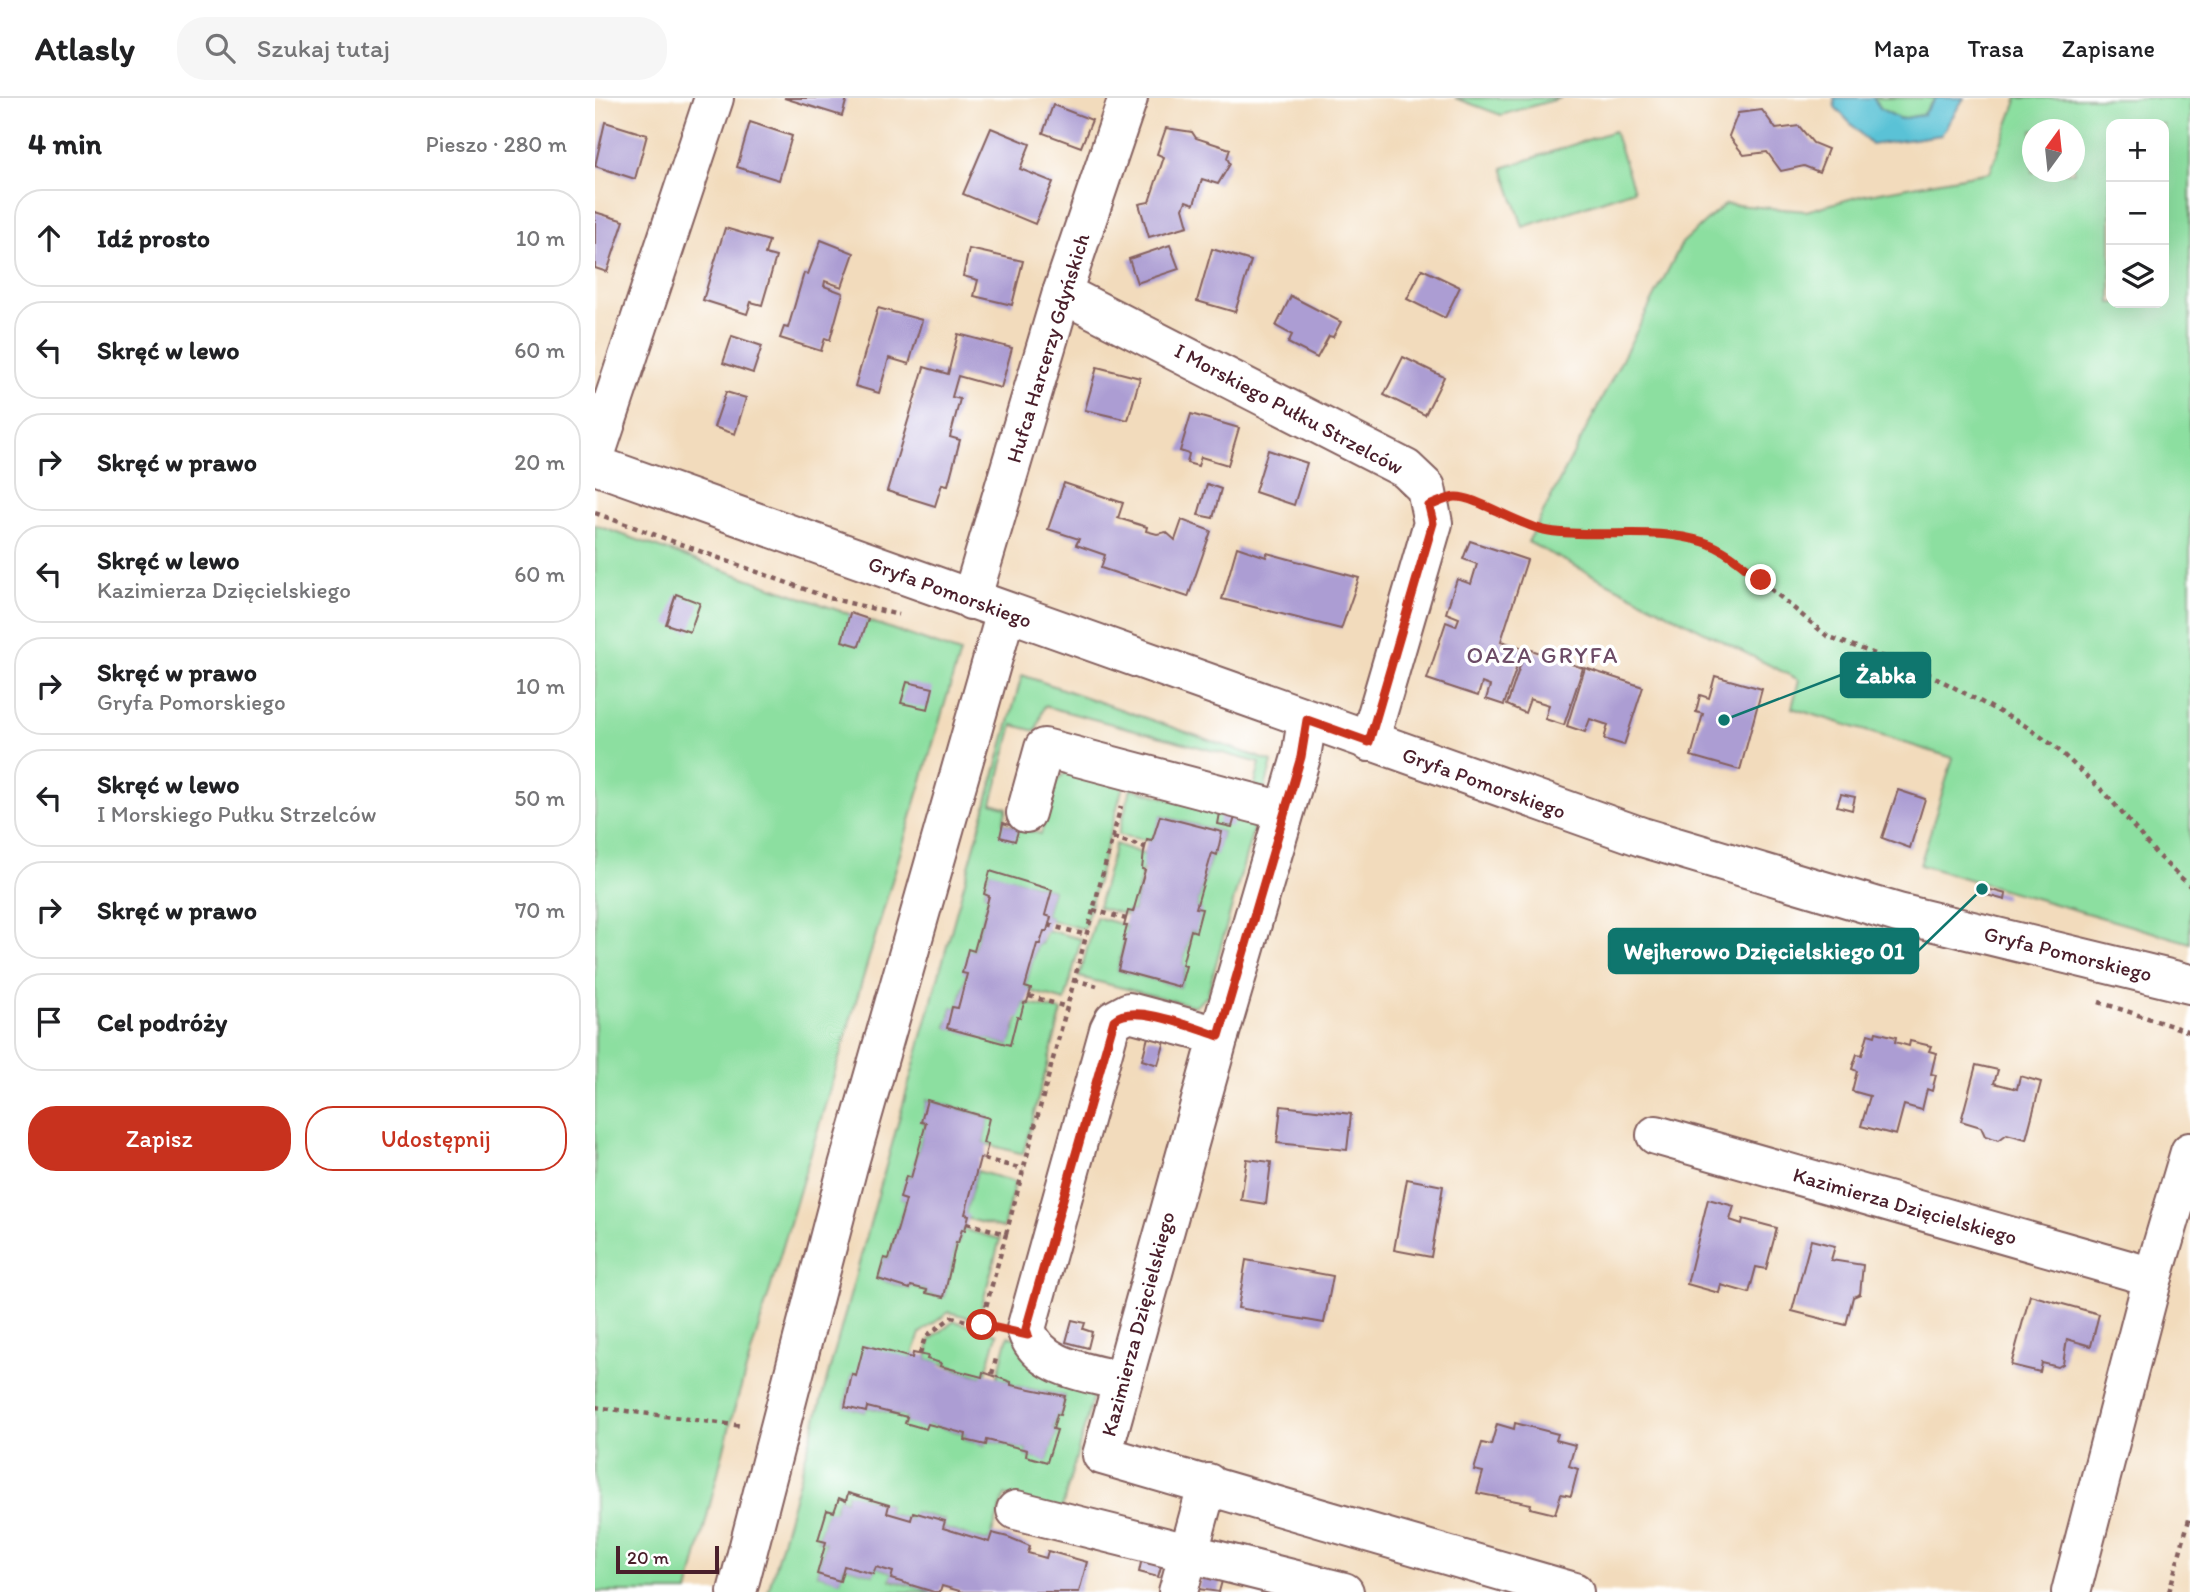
<!DOCTYPE html>
<html lang="pl">
<head>
<meta charset="utf-8">
<style>
	body { margin:0; font-family:Itim,sans-serif; background:#f6f6f6; color:#202124 }
	.controls { position:absolute; right:21px; top:21px; display:grid; overflow:hidden; border-radius:14px; box-shadow:0 7px 28px #0002 }
	.controls button { width:63px; height:63px; display:grid; place-items:center; padding:0; border:0; border-bottom:2px solid #e0e0e0; background:#fff; color:#202124; font:35px sans-serif }
	.compass { position:absolute; left:1427px; top:21px; width:63px; height:63px; border-radius:50%; background:#fff; box-shadow:0 7px 28px #0002; rotate:15deg }
	.scale { position:absolute; left:21px; bottom:18px; width:103px; box-sizing:border-box; padding-left:7px; border:4px solid #4a1f2b; border-top:0; font-size:19px; line-height:24px; white-space:nowrap; color:#4a1f2b; -webkit-text-stroke:5px #fff; paint-order:stroke }
	.stop { position:absolute; width:21px; height:21px; margin:-16px; border:5px solid #c8321e; border-radius:50%; background:#fff }
	.stop.end { background:#c8321e; border-color:#fff; box-shadow:0 2px 7px #0008 }
	.list { margin:0; padding:0; list-style:none }
	h2 { display:flex; justify-content:space-between; align-items:center; height:91px; margin:0; padding:0 28px; font-size:30px }
	h2 small { font-size:23px; font-weight:400; color:#757577 }
	.list li { display:grid; grid-template-columns:46px 1fr auto; gap:21px; align-items:center; box-sizing:border-box; height:98px; margin:0 14px 14px; padding:0 14px; border:2px solid #e0e0e0; border-radius:28px }
	.list b { display:block; font-size:26px; white-space:nowrap }
	.list p { margin:0; font-size:23px; white-space:nowrap; color:#757577 }
	.list em { font-size:23px; font-style:normal; color:#757577 }
	.actions { display:flex; gap:14px; padding:21px 28px }
	.actions a { flex:1; padding:16px 0; border:2px solid #c8321e; border-radius:28px; text-align:center; font-size:24px; color:#c8321e }
	.actions .main { background:#c8321e; color:#fff }
	.icon { flex:none; width:38px; height:38px; fill:none; stroke:currentColor; stroke-width:2; stroke-linecap:round; stroke-linejoin:round }
	.map { position:relative; flex:none; width:1595px; height:1494px; overflow:hidden }
	header { display:flex; align-items:center; gap:42px; box-sizing:border-box; height:98px; padding:0 35px; background:#fff; border-bottom:2px solid #e0e0e0 }
	header strong { font-size:33px }
	nav { display:flex; gap:38px; margin-inline-start:auto; font-size:24px }
	.search { width:490px; height:63px; background:#f6f6f6; display:flex; align-items:center; gap:18px; box-sizing:border-box; padding:0 24px; border-radius:28px; color:#757577; font-size:26px }
	main { display:flex }
	aside { flex:1; background:#fff }
	.map>svg:first-child { display:block }
</style>
</head>
<body>
<header>
<strong>Atlasly</strong>
<div class="search"><svg class="icon" aria-label="search" viewBox="0 0 24 24"><circle cx="10" cy="10" r="6"/><path d="M15 15l6 6"/></svg>Szukaj tutaj</div>
<nav><a>Mapa</a><a>Trasa</a><a>Zapisane</a></nav>
</header>
<main>
<aside>
<h2>4 min<small>Pieszo · 280 m</small></h2>
<ul class="list">
<li><svg class="icon" aria-label="ahead" viewBox="0 0 24 24"><path d="M12 20V5M6 11l6-6 6 6"/></svg><div><b>Idź prosto</b></div><em>10 m</em></li>
<li><svg class="icon" aria-label="left" viewBox="0 0 24 24"><path d="M17 20v-9H6M10 6l-5 5 5 5"/></svg><div><b>Skręć w lewo</b></div><em>60 m</em></li>
<li><svg class="icon" aria-label="right" viewBox="0 0 24 24"><path d="M7 20v-9h11M14 6l5 5-5 5"/></svg><div><b>Skręć w prawo</b></div><em>20 m</em></li>
<li><svg class="icon" aria-label="left" viewBox="0 0 24 24"><path d="M17 20v-9H6M10 6l-5 5 5 5"/></svg><div><b>Skręć w lewo</b><p>Kazimierza Dzięcielskiego</p></div><em>60 m</em></li>
<li><svg class="icon" aria-label="right" viewBox="0 0 24 24"><path d="M7 20v-9h11M14 6l5 5-5 5"/></svg><div><b>Skręć w prawo</b><p>Gryfa Pomorskiego</p></div><em>10 m</em></li>
<li><svg class="icon" aria-label="left" viewBox="0 0 24 24"><path d="M17 20v-9H6M10 6l-5 5 5 5"/></svg><div><b>Skręć w lewo</b><p>I Morskiego Pułku Strzelców</p></div><em>50 m</em></li>
<li><svg class="icon" aria-label="right" viewBox="0 0 24 24"><path d="M7 20v-9h11M14 6l5 5-5 5"/></svg><div><b>Skręć w prawo</b></div><em>70 m</em></li>
<li><svg class="icon" aria-label="arrive" viewBox="0 0 24 24"><path d="M6 21V4h12l-3 4 3 4H6"/></svg><div><b>Cel podróży</b></div></li>
</ul>
<div class="actions"><a class="main">Zapisz</a><a>Udostępnij</a></div>
</aside>
<div class="map">
<svg width="1595" height="1494" viewBox="0 0 1595 1494">
	<rect width="100%" height="100%" fill="#fff"/>
	<filter id="ink" filterUnits="userSpaceOnUse"><feTurbulence type="fractalNoise" baseFrequency=".0143" numOctaves="2"/><feDisplacementMap in="SourceGraphic" scale="14" xChannelSelector="R" yChannelSelector="G"/><feConvolveMatrix kernelMatrix="1 2 1 2 8 2 1 2 1" color-interpolation-filters="sRGB"/></filter>
	<filter id="wash" filterUnits="userSpaceOnUse"><feTurbulence type="fractalNoise" baseFrequency=".00686" numOctaves="4" result="noise"/><feDisplacementMap in="SourceGraphic" scale="28" xChannelSelector="R" yChannelSelector="G"/><feGaussianBlur stdDeviation="1.57" result="paint"/><feColorMatrix in="noise" values="0 0 0 0 0 0 0 0 0 0 0 0 0 0 0 0 0 1.4 0 .05"/><feComposite in="paint" operator="in"/></filter>
	<g filter="url(#wash)">
		<rect width="100%" height="100%" fill="#f2dbbc"/>
		<g fill="#8cdfa0" stroke="#6b7f66" stroke-width="2" fill-rule="evenodd">
			<path d="M860 0H966L906 17Z"/>
			<path d="M1278 0H1341L1327 17 1305 21 1286 11Z"/>
			<path d="M1423 0H1595V845L1325 767 1358 660 1197 610 1204 582 933 444 1087 145 1130 106 1211 113 1269 97 1395 74ZM1516 26H1569V205H1516ZM1437 32H1479V74H1437Z"/>
			<path d="M1019 33 1039 92 928 129 908 70Z"/>
			<path d="M0 427 365 555 137 1319 93 1494H0Z"/>
			<path d="M427 577 677 664 670 691 659 690 665 665 449 608 441 633 418 627 397 705 412 710 408 725 446 736 460 684 471 674 528 688 489 831 455 822V819L450 817 457 792 395 774 389 796 394 798 379 853 374 852 372 876 363 910 357 909 352 929 414 947 429 905 467 913 428 1056 388 1045 394 1019 332 1002 327 1024 331 1025 316 1080 312 1078 306 1100 311 1102 294 1161 289 1160 283 1181 314 1191 316 1188 332 1192 331 1195 349 1199 361 1145H363L367 1131 405 1141 383 1222 354 1214 325 1235 317 1260 257 1277 250 1308 270 1314 272 1309 312 1319 310 1325 333 1326 371 1336 370 1342 390 1347 392 1342 432 1352 431 1358 452 1363 462 1332 458 1331 462 1316 465 1317 470 1298 416 1287V1284L402 1280 413 1238 419 1240 499 1294 466 1414 410 1397 394 1444 348 1430 349 1422 319 1414 316 1422 292 1415 294 1407 253 1396 251 1403 244 1400 239 1414 232 1413 223 1442 231 1444 222 1476 245 1482 249 1468 278 1476 281 1469 298 1474 296 1482 339 1494H173Z"/>
			<path d="M536 690 660 725 612 898 600 908 484 879 501 819 532 828 523 872 585 889 591 870 587 867 596 832 600 834 606 811 601 810 617 755 621 756 627 734 566 718 557 743 523 737Z"/>
			<path d="M520 746 551 757 538 814 533 813 532 817 503 809Z"/>
			<path d="M452 832 486 841 470 903 435 893 430 889 442 846H446Z"/>
			<path d="M382 1073 420 1084 408 1130 373 1121 370 1116Z"/>
			<path d="M359 1223 402 1236 391 1275 387 1279 332 1261 335 1242Z"/>
		</g>
		<path fill="#5ac2d6" stroke="#527080" stroke-width="2" d="M1239 0H1278L1286 11 1305 21 1327 17 1341 0H1369L1346 37 1276 47 1240 9Z"/>
		<g id="blocks">
			<g fill="#ac9dd3">
				<path d="M189 0H252L247 18Z"/>
				<path d="M458 7 497 22 486 49 448 35Z"/>
				<path d="M1167 12 1181 31 1204 28 1218 45 1233 51 1224 74 1209 68 1186 73 1172 54 1149 57 1134 38 1143 15Z"/>
				<path d="M10 24 52 37 40 81 0 68Z"/>
				<path d="M155 24 197 38 184 82 142 69Z"/>
				<path d="M396 30 435 46 425 71 458 84 440 126 368 96Z"/>
				<path d="M571 30 597 34 601 40 635 51 632 60 635 66 623 86 607 81 599 106 591 103 588 110 593 128 554 139 544 106 554 104 569 59 562 56Z"/>
				<path d="M0 114 29 123 12 174 0 170Z"/>
				<path d="M130 130 174 143 170 156 181 159 167 207 156 204 152 216 108 202Z"/>
				<path d="M226 142 259 155 247 189 230 183 229 188 248 195 235 242 230 240 226 253 185 240 189 229 193 230 209 175 213 176Z"/>
				<path d="M575 147 584 171 542 185 534 161Z"/>
				<path d="M374 151 428 163 417 207 379 198 383 182 368 178Z"/>
				<path d="M617 151 656 163 640 214 602 203Z"/>
				<path d="M827 171 865 189 850 220 812 201Z"/>
				<path d="M696 198 746 224 738 239 734 238 722 260 693 245 697 237 681 228Z"/>
				<path d="M283 210 327 222 314 266 294 260 284 295 260 288Z"/>
				<path d="M363 236 417 250 406 290 363 278 357 299 365 301 355 339 365 342 353 387 347 386 340 408 292 393 329 269 353 276Z"/>
				<path d="M137 238 167 248 158 275 128 265Z"/>
				<path d="M808 259 849 279 830 317 789 297Z"/>
				<path d="M502 269 545 280 533 322 490 312Z"/>
				<path d="M131 294 151 300 140 336 119 329Z"/>
				<path d="M596 316 644 330 633 367 606 359 603 368 592 365 594 356 585 353Z"/>
				<path d="M673 352 712 365 699 407 660 394Z"/>
				<path d="M469 385 528 405 523 420 552 429 551 433 562 436 571 434 580 442 587 422 616 433 593 499 506 470 510 457 481 447 484 441 453 431Z"/>
				<path d="M612 386 626 391 618 420 603 417Z"/>
				<path d="M875 443 932 462 906 543 928 550 909 607 891 601 895 588 887 585 883 598 832 581 851 524 861 528 864 520 851 515 862 481 876 486 882 466 868 461Z"/>
				<path d="M642 449 671 459 672 455 764 480 746 531 627 501Z"/>
				<path d="M81 496 105 505 95 534 71 526Z"/>
				<path d="M255 515 273 521 264 548 247 543Z"/>
				<path d="M931 550 988 570 969 627 950 621 954 607 935 601 930 615 912 607Z"/>
				<path d="M990 570 1048 589 1029 647 1009 641 1013 627 995 621 990 634 972 628Z"/>
				<path d="M1120 578 1167 591 1145 672 1096 658 1108 616 1101 614 1105 597 1114 600Z"/>
				<path d="M312 584 338 590 333 611 306 605Z"/>
				<path d="M1303 692 1330 701 1315 750 1287 740Z"/>
				<path d="M1246 696 1260 699 1257 712 1242 708Z"/>
				<path d="M625 715 640 719 637 729 623 726Z"/>
				<path d="M565 718 627 734 622 757 617 755 601 810 607 811 601 834 596 832 587 867 591 868 585 889 523 872 530 843H528L532 828H529L533 813 538 814 550 772 547 771 549 754 552 742 557 743Z"/>
				<path d="M408 725 424 730 420 743 405 739Z"/>
				<path d="M395 773 457 792 450 817 456 819 452 833H449L445 846H442L430 889 436 891 432 904 429 905 425 920 422 919 415 947 352 930 357 909 363 910 372 876 367 875 373 851 379 853 394 798 389 796Z"/>
				<path d="M1389 790 1411 796 1410 802 1388 796Z"/>
				<path d="M1281 934 1301 939 1300 944 1314 948 1315 943 1336 948 1334 953 1341 955 1336 976 1341 977 1337 993 1332 991 1327 1012 1309 1007 1301 1037 1266 1028 1275 998 1257 993 1262 973 1257 971 1262 956 1267 957 1273 936 1280 938Z"/>
				<path d="M553 939 570 943 563 967 547 962Z"/>
				<path d="M1381 967 1403 972 1399 985 1422 991 1425 978 1446 984 1431 1041 1412 1036 1404 1042 1390 1038 1386 1029 1366 1023Z"/>
				<path d="M332 1002 394 1020 388 1045 393 1046 389 1061 385 1060 370 1116 374 1117 370 1132 367 1131 363 1145H361L349 1199 331 1195 332 1192 316 1188 315 1191 283 1181 289 1160 294 1161 311 1102 305 1100 311 1078 316 1080 331 1025 326 1024Z"/>
				<path d="M686 1008 756 1016 752 1052 682 1045Z"/>
				<path d="M652 1061 676 1064 671 1106 646 1102Z"/>
				<path d="M812 1081 848 1088 836 1159 799 1152Z"/>
				<path d="M1113 1101 1139 1108 1135 1122 1147 1126 1148 1121 1182 1130 1171 1171 1161 1169 1154 1195 1126 1187 1124 1195 1092 1186Z"/>
				<path d="M1216 1142 1240 1148 1236 1162 1268 1167 1265 1196 1258 1199 1251 1227 1197 1213Z"/>
				<path d="M651 1162 738 1178 729 1225 643 1210Z"/>
				<path d="M1435 1197 1504 1216 1496 1248 1472 1241 1468 1266 1463 1269 1447 1265 1445 1274 1416 1267Z"/>
				<path d="M477 1222 490 1225 488 1231 497 1234 493 1250 471 1244Z"/>
				<path d="M269 1247 317 1260 318 1255 333 1258 332 1261 346 1265 345 1268 387 1279 388 1274 416 1284V1287L470 1298 465 1317 462 1316 458 1331 462 1332 452 1364 431 1358 432 1352 392 1342 391 1347 370 1342 371 1336 333 1326 331 1331 310 1325 312 1319 272 1309 271 1314 250 1309 257 1276 261 1278Z"/>
				<path d="M920 1325 963 1336 961 1342 980 1347 974 1368 983 1371 976 1398 966 1396 960 1416 935 1410 936 1406 882 1395 888 1374 879 1372 887 1345 896 1347 902 1326 919 1331Z"/>
				<path d="M253 1395 294 1407 292 1415 316 1422 318 1414 350 1423 348 1430 394 1444 397 1435 413 1439 435 1448 433 1455 451 1460 453 1453 492 1464 484 1494H368L347 1488 345 1494H339L296 1481 298 1474 281 1469 278 1476 249 1468 245 1483 222 1476 231 1444 223 1442 232 1412 239 1414 244 1400 251 1403Z"/>
				<path d="M547 1460 567 1465 563 1479 544 1474Z"/>
				<path d="M606 1478 627 1483 624 1494 603 1491Z"/>
			</g>
		</g>
	</g>
	<g filter="url(#ink)">
		<use href="#blocks" fill-opacity="0" stroke="#85615e" stroke-width="2"/>
		<g fill="none" stroke-linecap="round" stroke-linejoin="round">
			<defs>
				<g id="minor">
					<path d="M467 195 811 371 831 390 838 425 774 644"/>
					<path d="M0 358 119 0"/>
					<path d="M0 367 1047 739 1303 815 1595 886"/>
					<path d="M376 502 467 195 533 0"/>
					<path d="M712 622 706 659 624 938 507 1357 979 1494"/>
					<path d="M431 715 449 650 689 713"/>
					<path d="M1061 1037 1558 1179"/>
					<path d="M526 1283C491 1274 443 1270 431 1231L514 932 519 922 534 914 624 938"/>
					<path d="M421 1412 749 1494"/>
					<path d="M142 1494 253 1068 411 514"/>
					<path d="M583 1494 613 1385"/>
					<path d="M1476 1494 1558 1179 1595 1054"/>
				</g>
			</defs>
			<use href="#minor" stroke="#85615e" stroke-width="42"/>
			<g stroke="#85615e" stroke-width="4.5" stroke-dasharray="5 5" stroke-linecap="butt">
				<path d="M868 400 935 429 956 434 1077 437 1110 444 1135 457 1232 538 1334 576 1429 627 1459 648 1511 696 1563 758 1595 788"/>
				<path d="M0 415 234 500 304 517"/>
				<path d="M518 740 550 749"/>
				<path d="M498 812 531 821"/>
				<path d="M453 827 492 837"/>
				<path d="M479 882 502 888"/>
				<path d="M434 898 472 909"/>
				<path d="M1504 904 1595 934"/>
				<path d="M389 1061 428 1071"/>
				<path d="M372 1125 411 1136 386 1227 398 1230"/>
				<path d="M411 1136 526 708"/>
				<path d="M325 1256 330 1239 357 1219 386 1227"/>
				<path d="M397 1276 402 1257"/>
				<path d="M0 1309 148 1328"/>
				<path d="M1574 1494 1595 1418"/>
			</g>
			<use href="#minor" stroke="#fff" stroke-width="38"/>
		</g>
	</g>
	<g fill="none" stroke-linecap="round" stroke-linejoin="round" filter="url(#ink)">
		<path stroke="#c8321e" stroke-width="9" d="M387 1227 433 1237 431 1231 519 922C539 904 599 930 624 938L706 659 712 622 774 644 838 425 834 408C842 405 852 400 860 399 879 397 926 429 954 433 1005 441 1059 428 1109 444 1131 451 1149 468 1166 482"/>
	</g>
	<g text-anchor="middle" stroke-width="7" stroke-linejoin="round" paint-order="stroke">
		<g font-size="21" fill="#4a1f2b" stroke="#fff">
			<text transform="translate(453 250) rotate(-73)" y="7">Hufca Harcerzy Gdyńskich</text>
			<text transform="translate(694 311) rotate(28)" y="7">I Morskiego Pułku Strzelców</text>
			<text transform="translate(355 494) rotate(20)" y="7">Gryfa Pomorskiego</text>
			<text transform="translate(889 685) rotate(20)" y="7">Gryfa Pomorskiego</text>
			<text transform="translate(1473 856) rotate(14)" y="7">Gryfa Pomorskiego</text>
			<text transform="translate(1310 1108) rotate(16)" y="7">Kazimierza Dzięcielskiego</text>
			<text transform="translate(543 1226) rotate(-75)" y="7">Kazimierza Dzięcielskiego</text>
		</g>
		<g font-size="23" letter-spacing="2" fill="#6c4b66" stroke="#fff">
			<text x="948" y="565">OAZA GRYFA</text>
		</g>
	</g>
	<path fill="none" stroke="#0f766e" stroke-width="2.5" d="M1129 622L1246 577M1387 791L1323 853"/>
	<g fill="#0f766e" stroke="#fff" stroke-width="2.5">
		<circle cx="1129" cy="622" r="7"/>
		<circle cx="1387" cy="791" r="7"/>
	</g>
	<g fill="#0f766e" stroke="#0f766e" stroke-width="2.5">
		<rect x="1246" y="555" width="89" height="44" rx="7"/>
		<rect x="1014" y="831" width="309" height="44" rx="7"/>
	</g>
	<g font-size="23" text-anchor="middle" font-weight="bold" fill="#fff">
		<text x="1291" y="585">Żabka</text>
		<text x="1169" y="861">Wejherowo Dzięcielskiego 01</text>
	</g>
</svg>
<div class="controls">
<button>+</button>
<button>−</button>
<button><svg class="icon" aria-label="layers" viewBox="0 0 24 24"><path d="M12 4l9 5-9 5-9-5zM3 14l9 5 9-5"/></svg></button>
</div>
<svg class="compass" viewBox="-18 -18 36 36"><path d="M0-13l5 13h-10z" fill="#e53935"/><path d="M0 13l5-13h-10z" fill="#757577"/></svg>
<div class="scale">20 m</div>
<div class="stop" style="left:387px;top:1227px"></div>
<div class="stop end" style="left:1166px;top:482px"></div>
</div>
</main>
</body>
</html>
